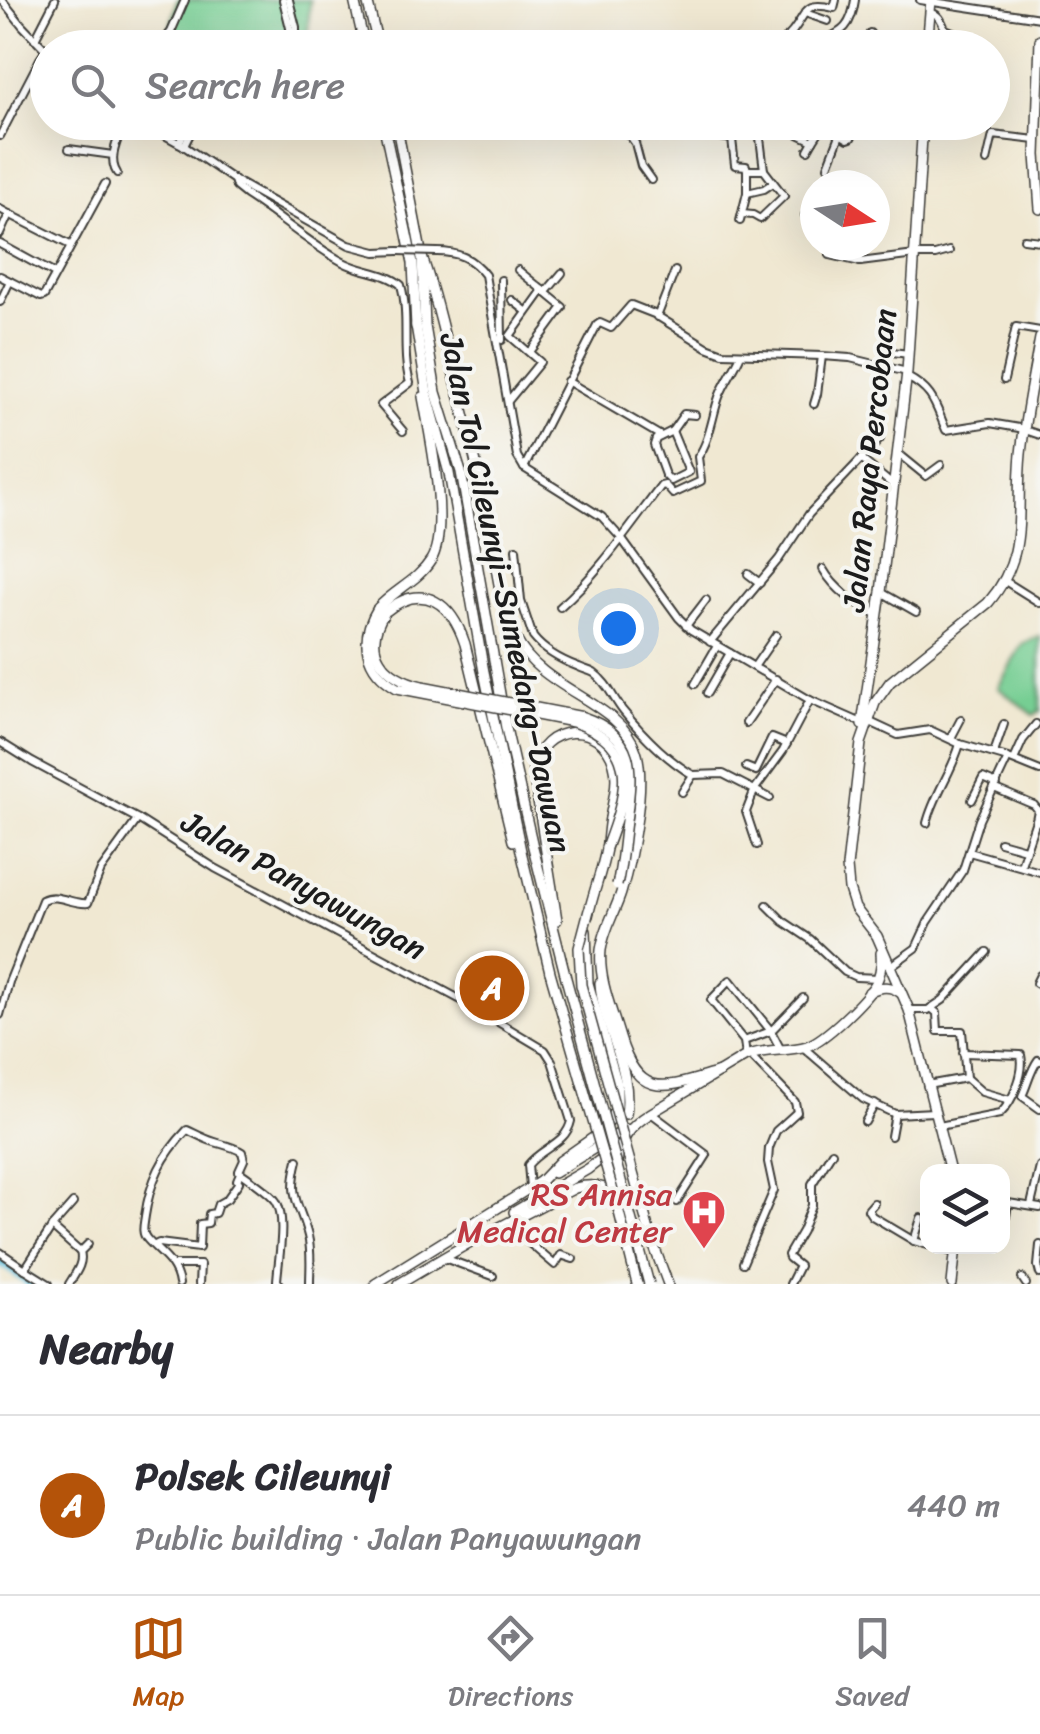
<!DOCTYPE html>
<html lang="en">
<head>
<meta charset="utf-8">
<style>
	body { margin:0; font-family:Sriracha,sans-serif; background:#f7f7f7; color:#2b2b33 }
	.controls { position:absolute; right:30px; bottom:30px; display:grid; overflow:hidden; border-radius:20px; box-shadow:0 10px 40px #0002 }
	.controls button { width:90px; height:90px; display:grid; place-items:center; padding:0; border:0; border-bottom:2px solid #e1e1e2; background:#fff; color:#2b2b33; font:50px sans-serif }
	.compass { position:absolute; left:800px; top:170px; width:90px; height:90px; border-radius:50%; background:#fff; box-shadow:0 10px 40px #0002; rotate:102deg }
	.you { position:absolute; left:618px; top:628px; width:35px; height:35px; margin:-25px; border:8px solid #fff; border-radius:50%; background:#1a73e8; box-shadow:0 0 0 15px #1a73e833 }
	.badge { display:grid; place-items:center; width:65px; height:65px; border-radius:50%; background:#b45309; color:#fff; font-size:32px; font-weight:700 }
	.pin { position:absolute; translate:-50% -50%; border:5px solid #fff; box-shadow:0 2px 10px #0006 }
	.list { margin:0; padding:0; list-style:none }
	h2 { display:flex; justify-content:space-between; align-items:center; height:130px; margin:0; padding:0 40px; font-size:42px }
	h2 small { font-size:32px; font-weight:400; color:#7c7c81 }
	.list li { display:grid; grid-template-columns:65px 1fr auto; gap:30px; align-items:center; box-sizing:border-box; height:180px; padding:0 40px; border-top:2px solid #e1e1e2 }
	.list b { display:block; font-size:38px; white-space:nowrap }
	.list p { margin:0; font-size:32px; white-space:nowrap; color:#7c7c81 }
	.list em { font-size:32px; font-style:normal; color:#7c7c81 }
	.icon { flex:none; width:55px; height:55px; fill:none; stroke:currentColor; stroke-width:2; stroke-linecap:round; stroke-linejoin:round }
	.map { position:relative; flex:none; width:1040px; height:1284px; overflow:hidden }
	.search { position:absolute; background:#fff; box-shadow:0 10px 40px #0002; left:30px; right:30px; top:30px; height:110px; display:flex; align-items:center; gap:25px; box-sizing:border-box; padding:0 35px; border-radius:55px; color:#7c7c81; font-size:38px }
	.sheet { height:310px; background:#fff }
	nav { display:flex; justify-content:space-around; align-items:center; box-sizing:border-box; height:140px; border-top:2px solid #e1e1e2; background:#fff; font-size:28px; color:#7c7c81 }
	nav a { display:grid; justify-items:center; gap:5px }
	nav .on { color:#b45309 }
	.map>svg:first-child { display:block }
</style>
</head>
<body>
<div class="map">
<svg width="1040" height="1284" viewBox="0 0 1040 1284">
	<rect width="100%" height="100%" fill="#f6f6f2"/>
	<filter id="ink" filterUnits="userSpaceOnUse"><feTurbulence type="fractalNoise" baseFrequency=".01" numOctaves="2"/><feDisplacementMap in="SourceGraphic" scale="20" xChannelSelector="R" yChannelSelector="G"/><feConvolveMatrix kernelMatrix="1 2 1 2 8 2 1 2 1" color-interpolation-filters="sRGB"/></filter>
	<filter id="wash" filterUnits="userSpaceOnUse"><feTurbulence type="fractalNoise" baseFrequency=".0048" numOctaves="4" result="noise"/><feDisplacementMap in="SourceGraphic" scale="40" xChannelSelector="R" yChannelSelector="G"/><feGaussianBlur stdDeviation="2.25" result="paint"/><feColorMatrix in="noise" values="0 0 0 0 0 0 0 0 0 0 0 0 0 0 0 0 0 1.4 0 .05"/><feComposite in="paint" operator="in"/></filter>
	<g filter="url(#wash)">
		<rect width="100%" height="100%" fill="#f0e8d2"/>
		<g fill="#76ce93" stroke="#497558" stroke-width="2.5">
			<path d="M177 0H310L307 47 163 48 160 45 169 34Z"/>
			<path d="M1040 636V711L1034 715 998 688 1022 644Z"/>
		</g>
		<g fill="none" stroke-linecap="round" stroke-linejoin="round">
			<path stroke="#62c2e0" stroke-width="10" d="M0 1261 33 1284"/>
		</g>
	</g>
	<g filter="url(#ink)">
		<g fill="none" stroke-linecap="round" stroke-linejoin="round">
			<defs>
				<g id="minor">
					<path d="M2 0 22 25 46 50"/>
					<path d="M283 0 290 28V48"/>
					<path d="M289 0 296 27V48"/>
					<path d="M920 0 1040 18"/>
					<path d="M930 12C940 15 941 20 945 29L955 33 956 48"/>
					<path d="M805 13 828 21"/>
					<path d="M35 39 55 0"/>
					<path d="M780 43C783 41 791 34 793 31 808 11 804 1 834 8L836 0"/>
					<path d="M158 48 171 32 185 0"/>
					<path d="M809 48C836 32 850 36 855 0"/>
					<path d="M863 48 870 33"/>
					<path d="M141 122 184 146 234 180 349 245 376 252 398 251"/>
					<path d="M620 122 635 143 641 166 651 180"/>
					<path d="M722 122 721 137 732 139 735 165 746 166 747 170H764L758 122"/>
					<path d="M820 122 848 139 851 138 859 122"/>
					<path d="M774 127V122"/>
					<path d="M794 132 813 141 824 124"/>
					<path d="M0 136 40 59 46 50 48 51"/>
					<path d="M179 143 189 122"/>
					<path d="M184 146 196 122"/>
					<path d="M69 149 113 155"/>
					<path d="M808 150 813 141"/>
					<path d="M987 161 993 135 1036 140"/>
					<path d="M828 166 840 135"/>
					<path d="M747 170V193L764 189 773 183"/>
					<path d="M117 173C107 158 119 138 124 122"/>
					<path d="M234 180 236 187 246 195C279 216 309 244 343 262 361 272 386 272 401 285 410 317 401 351 410 383L381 405 403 431"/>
					<path d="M0 209 9 214 0 234"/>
					<path d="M9 214 70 245"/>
					<path d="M742 214 753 215 760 219 784 196 764 170"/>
					<path d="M805 215 815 227"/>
					<path d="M740 221 747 193"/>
					<path d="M1024 239 1040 241"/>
					<path d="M0 244 55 274"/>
					<path d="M835 245 830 255 860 262 915 255H935L949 251"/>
					<path d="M858 245 860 262"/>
					<path d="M437 252C458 252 472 258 485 275L517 456 524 468 602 517 621 538 679 618 691 630 810 700 862 723"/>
					<path d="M518 270 563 307 530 352"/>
					<path d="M0 276 41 297 44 296 105 184"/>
					<path d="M501 280 502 340"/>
					<path d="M546 292 562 273"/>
					<path d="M512 300 526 311"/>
					<path d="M0 302 10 281"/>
					<path d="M657 317 675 271"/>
					<path d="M892 352 909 354"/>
					<path d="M907 377C934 391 935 405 946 430L990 423 1019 428 1040 435"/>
					<path d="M1004 380 1016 327 1040 331"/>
					<path d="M567 381 661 436"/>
					<path d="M508 401 540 362 510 336 543 290"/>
					<path d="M814 404 817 394 822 356 850 358 907 372"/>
					<path d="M672 431 689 472 671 481 665 475 654 445 656 439Z"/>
					<path d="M672 431 684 414 695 415"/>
					<path d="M899 454 926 476 941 465"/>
					<path d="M861 459 894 486"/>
					<path d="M524 468 597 325 600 323 611 328 631 305 654 314 707 347 723 353 822 356"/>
					<path d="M516 549 521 601 533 637C544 651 563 661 579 667 585 670 589 670 594 673 607 682 613 698 623 711 642 734 667 760 693 775"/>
					<path d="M823 569C833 587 859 609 878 614"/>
					<path d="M748 574 760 583"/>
					<path d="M1005 581 1040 603"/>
					<path d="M881 592 916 612"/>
					<path d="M560 607C599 573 629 528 661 486L665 485 673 494 701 481 698 457C710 440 712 417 719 397 725 381 735 369 741 354"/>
					<path d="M686 626 706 600"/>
					<path d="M710 642 779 559 809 514 880 439"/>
					<path d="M754 667 776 635"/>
					<path d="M695 684 717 646"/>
					<path d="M707 693 730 653"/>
					<path d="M868 721 898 735 930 730 960 744 1008 758 1040 771"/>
					<path d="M746 723 776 679"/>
					<path d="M951 738 961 719"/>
					<path d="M0 742 32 762 138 819 215 868 463 1001 545 1050 552 1061 571 1121C566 1144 542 1147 528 1165L530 1187"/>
					<path d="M994 753 1004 724"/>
					<path d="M1014 760 1023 740 1036 724"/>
					<path d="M746 767 756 771 772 738 787 744"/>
					<path d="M994 788 1034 805 1038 810 1036 820 1040 822"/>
					<path d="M682 792 693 775 723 774 770 798"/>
					<path d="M972 800 983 778 997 784"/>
					<path d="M927 823C934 795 952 772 960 744"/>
					<path d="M1000 842 1025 849"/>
					<path d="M757 845 746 812 755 789 783 751 810 700"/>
					<path d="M969 852 1040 872"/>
					<path d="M1021 865 1036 820"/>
					<path d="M767 905 783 921 810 939 845 972 856 977 878 978"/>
					<path d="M891 966 916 948 928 922 963 870 979 820 1008 758"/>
					<path d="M1040 975 1036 983 1040 985"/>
					<path d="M931 1008 937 1013 938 1031H962L966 1078"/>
					<path d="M909 1010H928L943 1000 987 952"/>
					<path d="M0 1015 9 982 42 900C57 892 72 905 88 903L101 870 138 819"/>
					<path d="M744 1041 771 1031 803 998"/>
					<path d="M804 1048 863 1099 895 1114 934 1112"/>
					<path d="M746 1056 744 1041 711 1000 730 980 771 1031 781 1050"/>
					<path d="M1040 1061 1038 1060C1030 1071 1028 1084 1022 1096L1040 1109"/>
					<path d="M927 1085 966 1078 982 1092 1010 1100"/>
					<path d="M651 1113 707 1155 677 1202"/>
					<path d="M865 1122 875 1104"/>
					<path d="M939 1126 1000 1114C1013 1101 1025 1073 1021 1055L963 1053"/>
					<path d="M891 1136 895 1114"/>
					<path d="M298 1160C288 1199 299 1201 308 1236 312 1252 310 1268 310 1284"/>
					<path d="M1002 1202 1040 1208"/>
					<path d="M73 1203 52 1227 80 1252"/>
					<path d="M874 1203 868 1210 872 1216 914 1241 928 1245"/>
					<path d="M1031 1205 1040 1167"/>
					<path d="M507 1224 555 1265 561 1255 573 1259"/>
					<path d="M1004 1230 1008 1203"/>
					<path d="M914 1241 921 1218"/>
					<path d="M155 1245 159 1243 199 1248 200 1224 208 1223 209 1214 215 1213 218 1204 227 1199 239 1182 237 1180 240 1173"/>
					<path d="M1040 1245 1038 1266 1040 1274"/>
					<path d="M933 1246 955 1253"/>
					<path d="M0 1252 25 1269"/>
					<path d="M444 1258 493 1276"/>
					<path d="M743 1263 774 1190 768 1162 769 1148 776 1131 797 1112 795 1102 749 1054"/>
					<path d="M173 1265H200L199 1284"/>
					<path d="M1022 1278 1026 1284"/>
					<path d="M49 1284 25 1269 52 1227"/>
					<path d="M69 1284C75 1274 84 1263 80 1252L88 1244"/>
					<path d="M179 1284C176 1262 160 1254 147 1239 141 1233 144 1224 145 1216 150 1181 162 1156 187 1130 192 1132 197 1135 202 1137 215 1144 229 1144 242 1152L244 1160 239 1171C249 1179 269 1191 276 1201 287 1218 278 1261 277 1281L280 1284"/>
					<path d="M790 1284 799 1266 789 1258 788 1255 802 1231 812 1205V1184L832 1152"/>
				</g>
				<g id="highway">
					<path d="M354 0 365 48"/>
					<path d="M367 0 379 48"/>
					<path d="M1040 40 1036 155 1040 209"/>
					<path d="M927 48 931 0"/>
					<path d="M383 122 413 263 416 327"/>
					<path d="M396 122 422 257 425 326 436 392 461 472 506 728 533 847 567 982"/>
					<path d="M422 257C435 293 443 330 452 367 465 416 477 465 487 514 495 555 498 602 516 639 542 691 620 701 636 751 647 783 631 859 621 893 615 912 604 929 601 950 598 979 612 1010 620 1038 640 1103 667 1087 720 1072"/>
					<path d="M416 325 427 393 449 473 484 672 521 851 550 972"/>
					<path d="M378 608C394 590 418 581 431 560 450 529 430 435 423 397"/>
					<path d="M385 612C424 580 452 604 465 644L513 841"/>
					<path d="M862 725 881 592 907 372 923 122"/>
					<path d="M557 920 533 770C540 723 602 719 614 764 619 781 613 800 610 818 608 828 608 838 606 849 602 871 593 893 588 916"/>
					<path d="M600 983C603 1028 633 1069 626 1114"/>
					<path d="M869 992C880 986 891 985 901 993"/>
					<path d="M617 1165C619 1140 630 1126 651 1113L746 1056C766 1048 787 1052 807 1046 825 1040 866 1000 876 983 881 973 882 964 881 953"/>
					<path d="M950 1172 909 1010 877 936 855 908 849 889 847 867 861 743 875 703 890 682 988 603C1030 554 1015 513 1021 454 1025 415 1033 377 1040 338"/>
					<path d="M554 1173 626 1129"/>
					<path d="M538 1184 560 1161 600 1133 609 1122 617 1106V1084L588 983 586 931"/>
					<path d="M625 1210 642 1272"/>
					<path d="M514 1212 588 1169 605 1156"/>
					<path d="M651 1238 668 1284"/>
					<path d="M375 1284 541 1181"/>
					<path d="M399 1284 467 1244 575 1188C598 1182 614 1187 624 1209"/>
					<path d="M952 1284 956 1246"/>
				</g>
			</defs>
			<use href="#minor" stroke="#3c3b37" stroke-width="10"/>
			<use href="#highway" stroke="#3c3b37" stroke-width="12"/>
			<use href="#minor" stroke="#fff" stroke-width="6"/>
			<use href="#highway" stroke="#fff" stroke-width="9"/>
			<defs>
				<path id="minor-bridge" d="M398 251 437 252"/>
				<g id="highway-bridge">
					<path d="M378 608C359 639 364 669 397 688L573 722C642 744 627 793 606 848"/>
					<path d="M385 612C360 650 384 677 422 686L583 717C639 736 632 773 626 821 623 843 622 864 617 885"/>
					<path d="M589 910 579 948 581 985 651 1238"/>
					<path d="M550 972 618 1208 637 1284"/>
					<path d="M567 982 649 1284"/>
				</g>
			</defs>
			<use href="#minor-bridge" stroke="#3c3b37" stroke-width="10" stroke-linecap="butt"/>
			<use href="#highway-bridge" stroke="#3c3b37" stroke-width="12" stroke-linecap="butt"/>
			<use href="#minor-bridge" stroke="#fff" stroke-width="6"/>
			<use href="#highway-bridge" stroke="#fff" stroke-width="9"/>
		</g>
	</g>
	<defs>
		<symbol id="hospital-pin" viewBox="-11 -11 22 30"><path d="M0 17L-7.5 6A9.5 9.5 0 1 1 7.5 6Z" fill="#e0444e" stroke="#f6f6f2"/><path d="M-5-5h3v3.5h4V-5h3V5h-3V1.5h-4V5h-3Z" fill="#fff"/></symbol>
	</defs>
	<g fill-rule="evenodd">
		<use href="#hospital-pin" x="679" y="1187" width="50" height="68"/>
	</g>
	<g text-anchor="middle" stroke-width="8" stroke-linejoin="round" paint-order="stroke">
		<g font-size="32" fill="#1c1c1c" stroke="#f6f6f2">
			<text transform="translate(869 460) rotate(-84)" y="11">Jalan Raya Percobaan</text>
			<text transform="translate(506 593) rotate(78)" y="11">Jalan Tol Cileunyi–Sumedang–Dawuan</text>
			<text transform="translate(304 885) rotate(29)" y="11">Jalan Panyawungan</text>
		</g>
		<g font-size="32" fill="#be3a42" stroke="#f6f6f2" text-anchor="end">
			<text x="672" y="1205">RS Annisa<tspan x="672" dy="37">Medical Center</tspan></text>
		</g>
	</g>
</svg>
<div class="controls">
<button><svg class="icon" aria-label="layers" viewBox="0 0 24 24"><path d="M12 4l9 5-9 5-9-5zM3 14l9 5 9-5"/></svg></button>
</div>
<svg class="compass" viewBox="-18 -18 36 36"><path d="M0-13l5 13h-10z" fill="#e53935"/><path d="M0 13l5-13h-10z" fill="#7c7c81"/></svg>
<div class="you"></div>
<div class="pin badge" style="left:492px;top:988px">A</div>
<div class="search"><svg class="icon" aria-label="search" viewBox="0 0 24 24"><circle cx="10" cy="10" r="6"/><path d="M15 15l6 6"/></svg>Search here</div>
</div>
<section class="sheet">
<h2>Nearby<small></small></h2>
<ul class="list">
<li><span class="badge">A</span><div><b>Polsek Cileunyi</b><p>Public building · Jalan Panyawungan</p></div><em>440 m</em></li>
</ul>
</section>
<nav>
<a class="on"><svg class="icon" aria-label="map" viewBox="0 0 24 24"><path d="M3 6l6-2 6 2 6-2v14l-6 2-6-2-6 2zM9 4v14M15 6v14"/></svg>Map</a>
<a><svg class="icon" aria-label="directions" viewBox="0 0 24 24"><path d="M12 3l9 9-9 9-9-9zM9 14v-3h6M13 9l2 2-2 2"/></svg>Directions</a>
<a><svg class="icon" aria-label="saved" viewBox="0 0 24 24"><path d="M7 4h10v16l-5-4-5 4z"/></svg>Saved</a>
</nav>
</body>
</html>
